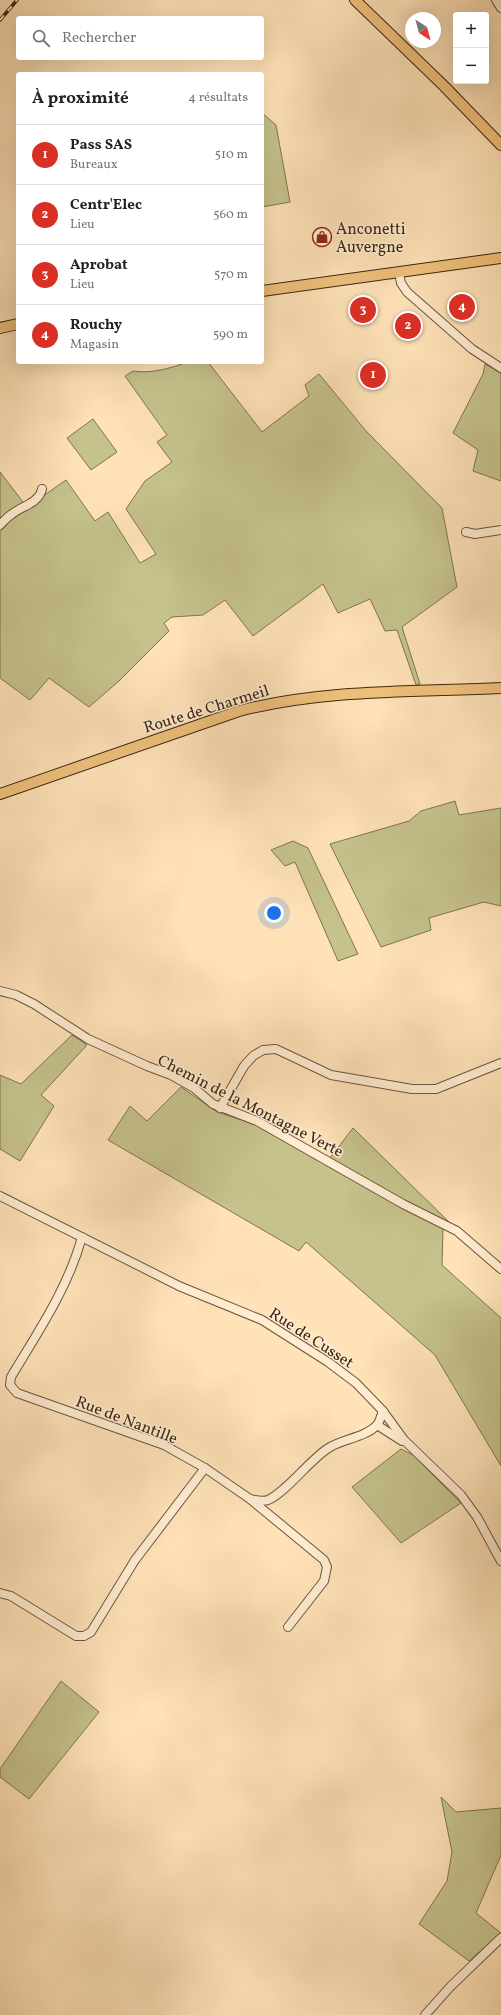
<!DOCTYPE html>
<html lang="fr">
<head>
<meta charset="utf-8">
<style>
	body { margin:0; font-family:Vollkorn,serif; background:#f6f6f6; color:#222 }
	.controls { position:absolute; right:12px; top:12px; display:grid; overflow:hidden; border-radius:4px; box-shadow:0 4px 16px #0002 }
	.controls button { width:36px; height:36px; display:grid; place-items:center; padding:0; border:0; border-bottom:1px solid #e0e0e0; background:#fff; color:#222; font:20px sans-serif }
	.compass { position:absolute; left:405px; top:12px; width:36px; height:36px; border-radius:50%; background:#fff; box-shadow:0 4px 16px #0002; rotate:144deg }
	.you { position:absolute; left:274px; top:913px; width:14px; height:14px; margin:-10px; border:3px solid #fff; border-radius:50%; background:#1a73e8; box-shadow:0 0 0 6px #1a73e833 }
	.badge { display:grid; place-items:center; width:26px; height:26px; border-radius:50%; background:#d93025; color:#fff; font-size:13px; font-weight:700 }
	.pin { position:absolute; translate:-50% -50%; border:2px solid #fff; box-shadow:0 1px 4px #0006 }
	.list { margin:0; padding:0; list-style:none }
	h2 { display:flex; justify-content:space-between; align-items:center; height:52px; margin:0; padding:0 16px; font-size:17px }
	h2 small { font-size:13px; font-weight:400; color:#767676 }
	.list li { display:grid; grid-template-columns:26px 1fr auto; gap:12px; align-items:center; box-sizing:border-box; height:60px; padding:0 16px; border-top:1px solid #e0e0e0 }
	.list b { display:block; font-size:15px; white-space:nowrap }
	.list p { margin:0; font-size:13px; white-space:nowrap; color:#767676 }
	.list em { font-size:13px; font-style:normal; color:#767676 }
	.icon { flex:none; width:22px; height:22px; fill:none; stroke:currentColor; stroke-width:2; stroke-linecap:round; stroke-linejoin:round }
	.map { position:relative; flex:none; width:501px; height:2015px; overflow:hidden }
	.search { position:absolute; background:#fff; box-shadow:0 4px 16px #0002; left:16px; top:16px; width:248px; height:44px; display:flex; align-items:center; gap:10px; box-sizing:border-box; padding:0 14px; border-radius:4px; color:#767676; font-size:15px }
	.panel { position:absolute; background:#fff; box-shadow:0 4px 16px #0002; left:16px; top:72px; width:248px; height:292px; border-radius:4px }
	.map>svg:first-child { display:block }
</style>
</head>
<body>
<div class="map">
<svg width="501" height="2015" viewBox="0 0 501 2015">
	<rect width="100%" height="100%" fill="#ffe2b8"/>
	<filter id="stains"><feTurbulence type="fractalNoise" baseFrequency=".005" numOctaves="4"/><feColorMatrix values="0 0 0 0 .2 0 0 0 0 .09 0 0 0 0 .02 0 0 0 .5 -.17"/></filter>
	<radialGradient id="worn" r=".72"><stop offset=".6" stop-color="#630" stop-opacity="0"/><stop offset="1" stop-color="#630" stop-opacity=".3"/></radialGradient>
	<g fill="#c5c28b" stroke="#80744f">
		<path d="M262 113 276 125 290 202 262 207Z"/>
		<path d="M188 362H208L262 432 309 396 305 385 319 374 366 431 442 508 457 587 402 627 420 684 416 685 397 630 385 631 370 599 338 613 323 584 253 636 225 600 203 615 172 617 164 623 169 631 119 681 89 707 49 678 30 700 0 678V532L13 517 66 480 95 521 108 512 140 563 156 554 126 509 145 481 172 462 157 442 167 435 125 376 133 371C151 374 171 368 188 362Z"/>
		<path d="M485 364 501 373V481L473 471 478 450 453 433 483 374Z"/>
		<path d="M93 419 117 452 91 470 67 438Z"/>
		<path d="M0 472 23 502 0 519Z"/>
		<path d="M455 801 459 815 501 808V906L484 902 429 918 431 930 381 947 330 844 409 821 421 811Z"/>
		<path d="M293 841 308 848 358 954 338 961 295 862 285 866 271 850Z"/>
		<path d="M72 1035 87 1045 41 1095 54 1106 20 1161 0 1149V1075L21 1084Z"/>
		<path d="M181 1087 217 1112 257 1125 326 1163 353 1128 450 1223 443 1229 442 1265 501 1318V1466L435 1355 306 1242 299 1251 108 1140 130 1106 147 1121Z"/>
		<path d="M401 1449 413 1455 461 1503 401 1543 352 1487Z"/>
		<path d="M61 1681 99 1712 29 1799 0 1777V1769Z"/>
		<path d="M441 1797 456 1812 501 1808V1855L476 1913 501 1933 469 1961 419 1924 447 1881 452 1852Z"/>
	</g>
	<g fill="none" stroke-linecap="round" stroke-linejoin="round">
		<defs>
			<g id="minor">
				<path d="M496 0 501 8"/>
				<path d="M399 273 401 283 407 292 472 349 501 368"/>
				<path d="M0 525C4 521 7 517 12 514 22 506 39 503 42 489"/>
				<path d="M466 532 475 534 501 530"/>
				<path d="M0 991 16 995 34 1004 88 1039 147 1066 171 1075 194 1088 213 1104 257 1121 403 1204 457 1231 501 1269"/>
				<path d="M220 1108 244 1066 253 1056 263 1050 276 1049 331 1075 412 1089H436L501 1063"/>
				<path d="M0 1196 179 1286 262 1320 328 1362 356 1383 383 1411 404 1440 461 1495 477 1517 501 1561"/>
				<path d="M82 1237C68 1288 38 1332 11 1377L10 1385 17 1393 164 1445 205 1468 250 1499C255 1500 263 1502 268 1500 286 1492 308 1462 327 1449 340 1439 365 1438 377 1425 380 1422 381 1415 383 1411"/>
				<path d="M377 1425 402 1441 404 1440"/>
				<path d="M250 1499 324 1560 327 1567 324 1581 288 1627"/>
				<path d="M0 1593 11 1596 76 1636H84L91 1632 135 1560 205 1468"/>
				<path d="M425 2015 451 1986 501 1938"/>
			</g>
			<g id="major">
				<path d="M355 0 444 86 501 145"/>
				<path d="M262 291 501 258"/>
				<path d="M0 328 18 324"/>
				<path d="M0 794 239 711C324 689 414 692 501 688"/>
			</g>
		</defs>
		<use href="#minor" stroke="#6d553c" stroke-width="10"/>
		<use href="#major" stroke="#3c2613" stroke-width="12"/>
		<use href="#minor" stroke="#ffecd1" stroke-width="8"/>
		<use href="#major" stroke="#f0c17c" stroke-width="10"/>
		<defs>
			<path id="rail" d="M0 20 17 0"/>
		</defs>
		<use href="#rail" stroke="#3c2613" stroke-width="3.5"/>
		<use href="#rail" stroke="#ffecd1" stroke-width="2" stroke-dasharray="6" stroke-linecap="butt"/>
	</g>
	<defs>
		<symbol id="shop-ring" viewBox="-11 -11 22 22"><circle r="9.5" fill="#ffecd1" stroke="#8f2418" stroke-width="1.5"/><path d="M-5-2.5h2.3a2.7 3.5 0 0 1 5.4 0H5L5.5 6h-11ZM-1.5-2.5h3a1.5 2.3 0 0 0-3 0Z" fill="#8f2418"/></symbol>
	</defs>
	<g fill-rule="evenodd">
		<use href="#shop-ring" x="311" y="226" width="22" height="22"/>
	</g>
	<g text-anchor="middle" stroke-width="3" stroke-linejoin="round" paint-order="stroke">
		<g font-size="16" fill="#3c2613" stroke="#ffecd1" text-anchor="start">
			<text x="336" y="234">Anconetti<tspan x="336" dy="18">Auvergne</tspan></text>
		</g>
		<g font-size="16" fill="#3c2613" stroke="#ffecd1">
			<text transform="translate(206 708) rotate(-17)" y="6">Route de Charmeil</text>
			<text transform="translate(251 1105) rotate(27)" y="6">Chemin de la Montagne Verte</text>
			<text transform="translate(312 1337) rotate(33)" y="6">Rue de Cusset</text>
			<text transform="translate(127 1419) rotate(21)" y="6">Rue de Nantille</text>
		</g>
	</g>
	<rect width="100%" height="100%" filter="url(#stains)"/>
	<rect width="100%" height="100%" fill="url(#worn)"/>
</svg>
<div class="controls">
<button>+</button>
<button>−</button>
</div>
<svg class="compass" viewBox="-18 -18 36 36"><path d="M0-13l5 13h-10z" fill="#e53935"/><path d="M0 13l5-13h-10z" fill="#767676"/></svg>
<div class="you"></div>
<div class="pin badge" style="left:373px;top:375px">1</div>
<div class="pin badge" style="left:408px;top:326px">2</div>
<div class="pin badge" style="left:363px;top:310px">3</div>
<div class="pin badge" style="left:462px;top:307px">4</div>
<div class="search"><svg class="icon" aria-label="search" viewBox="0 0 24 24"><circle cx="10" cy="10" r="6"/><path d="M15 15l6 6"/></svg>Rechercher</div>
<section class="panel">
<h2>À proximité<small>4 résultats</small></h2>
<ul class="list">
<li><span class="badge">1</span><div><b>Pass SAS</b><p>Bureaux</p></div><em>510 m</em></li>
<li><span class="badge">2</span><div><b>Centr'Elec</b><p>Lieu</p></div><em>560 m</em></li>
<li><span class="badge">3</span><div><b>Aprobat</b><p>Lieu</p></div><em>570 m</em></li>
<li><span class="badge">4</span><div><b>Rouchy</b><p>Magasin</p></div><em>590 m</em></li>
</ul>
</section>
</div>
</body>
</html>
